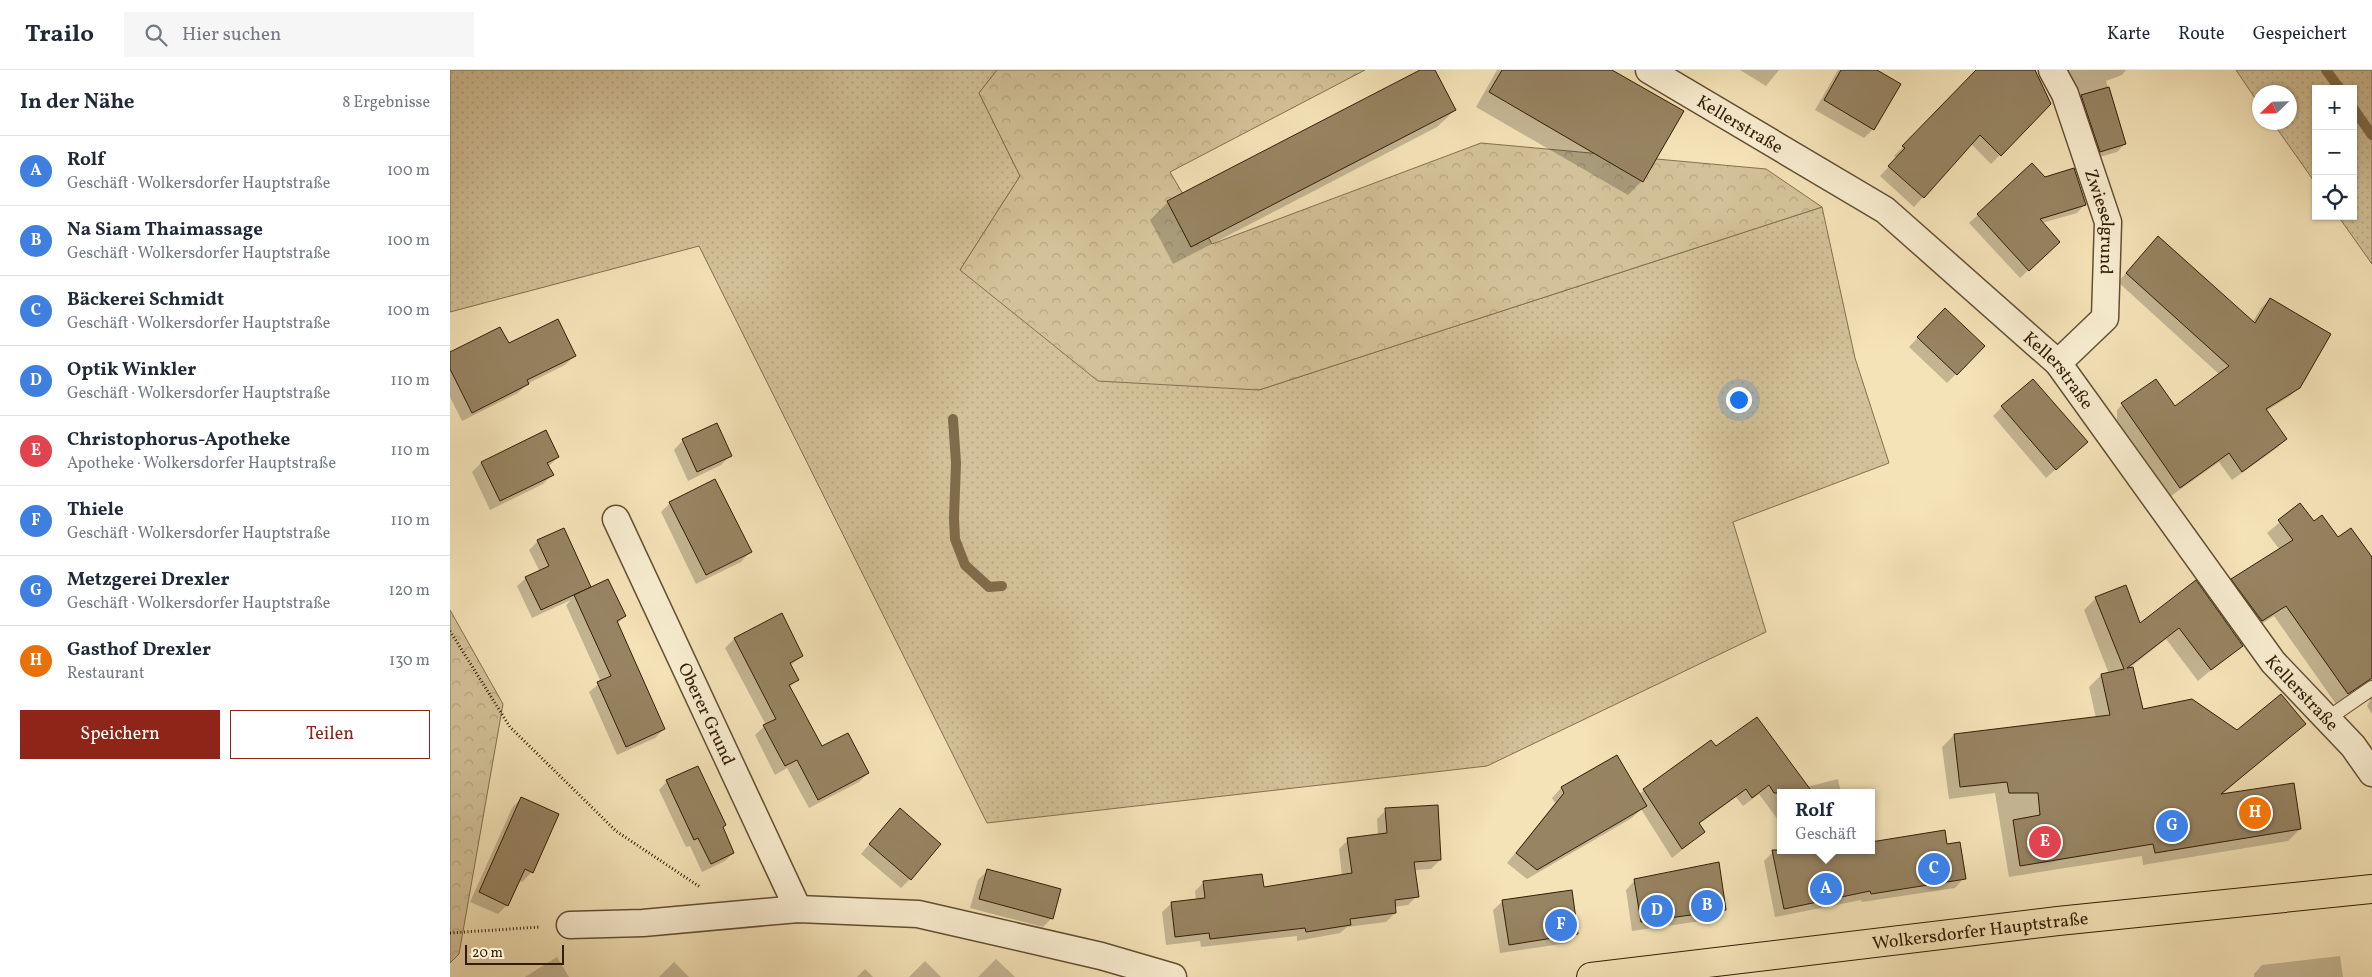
<!DOCTYPE html>
<html lang="de">
<head>
<meta charset="utf-8">
<style>
	body { margin:0; font-family:Vollkorn,serif; background:#f6f6f7; color:#1f2937 }
	.controls { position:absolute; right:15px; top:15px; display:grid; overflow:hidden; border-radius:0px; box-shadow:0 1px 4px #0004 }
	.controls button { width:45px; height:45px; display:grid; place-items:center; padding:0; border:0; border-bottom:1px solid #e0e1e3; background:#fff; color:#1f2937; font:25px sans-serif }
	.compass { position:absolute; left:1802px; top:15px; width:45px; height:45px; border-radius:50%; background:#fff; box-shadow:0 1px 4px #0004; rotate:247deg }
	.scale { position:absolute; left:15px; bottom:12px; width:99px; box-sizing:border-box; padding-left:5px; border:2px solid #331e05; border-top:0; font-size:14px; line-height:18px; white-space:nowrap; color:#331e05; -webkit-text-stroke:4px #f8edd0; paint-order:stroke }
	.you { position:absolute; left:1288px; top:329px; width:18px; height:18px; margin:-12px; border:4px solid #fff; border-radius:50%; background:#1a73e8; box-shadow:0 0 0 8px #1a73e833 }
	.badge { display:grid; place-items:center; width:32px; height:32px; border-radius:50%; background:#8f2418; color:#fff; font-size:16px; font-weight:700 }
	.pin { position:absolute; translate:-50% -50%; border:2px solid #fff; box-shadow:0 1px 5px #0006 }
	.popup { position:absolute; left:1327px; top:719px; width:98px; height:65px; box-sizing:border-box; display:grid; place-content:center; border-radius:0px; background:#fff; filter:drop-shadow(0 1px 4px #0005); font-size:16px; white-space:nowrap; color:#747a83 }
	.popup b { font-size:19px; color:#1f2937 }
	.popup::after { content:''; position:absolute; left:50%; top:100%; margin-left:-10px; border:10px solid transparent; border-top-color:#fff }
	.list { margin:0; padding:0; list-style:none }
	h2 { display:flex; justify-content:space-between; align-items:center; height:65px; margin:0; padding:0 20px; font-size:21px }
	h2 small { font-size:16px; font-weight:400; color:#747a83 }
	.list li { display:grid; grid-template-columns:32px 1fr auto; gap:15px; align-items:center; box-sizing:border-box; height:70px; padding:0 20px; border-top:1px solid #e0e1e3 }
	.list b { display:block; font-size:19px; white-space:nowrap }
	.list p { margin:0; font-size:16px; white-space:nowrap; color:#747a83 }
	.list em { font-size:16px; font-style:normal; color:#747a83 }
	.actions { display:flex; gap:10px; padding:15px 20px }
	.actions a { flex:1; padding:11px 0; border:1px solid #8f2418; border-radius:0px; text-align:center; font-size:18px; color:#8f2418 }
	.actions .main { background:#8f2418; color:#fff }
	.icon { flex:none; width:28px; height:28px; fill:none; stroke:currentColor; stroke-width:2; stroke-linecap:round; stroke-linejoin:round }
	.map { position:relative; flex:none; width:1922px; height:907px; overflow:hidden }
	header { display:flex; align-items:center; gap:30px; box-sizing:border-box; height:70px; padding:0 25px; background:#fff; border-bottom:1px solid #e0e1e3 }
	header strong { font-size:24px }
	nav { display:flex; gap:28px; margin-inline-start:auto; font-size:18px }
	.search { width:350px; height:45px; background:#f6f6f7; display:flex; align-items:center; gap:12px; box-sizing:border-box; padding:0 18px; border-radius:0px; color:#747a83; font-size:19px }
	main { display:flex }
	aside { flex:1; background:#fff }
	.map>svg:first-child { display:block }
</style>
</head>
<body>
<header>
<strong>Trailo</strong>
<div class="search"><svg class="icon" aria-label="search" viewBox="0 0 24 24"><circle cx="10" cy="10" r="6"/><path d="M15 15l6 6"/></svg>Hier suchen</div>
<nav><a>Karte</a><a>Route</a><a>Gespeichert</a></nav>
</header>
<main>
<aside>
<h2>In der Nähe<small>8 Ergebnisse</small></h2>
<ul class="list">
<li><span class="badge" style="background:#3f7fe0">A</span><div><b>Rolf</b><p>Geschäft · Wolkersdorfer Hauptstraße</p></div><em>100 m</em></li>
<li><span class="badge" style="background:#3f7fe0">B</span><div><b>Na Siam Thaimassage</b><p>Geschäft · Wolkersdorfer Hauptstraße</p></div><em>100 m</em></li>
<li><span class="badge" style="background:#3f7fe0">C</span><div><b>Bäckerei Schmidt</b><p>Geschäft · Wolkersdorfer Hauptstraße</p></div><em>100 m</em></li>
<li><span class="badge" style="background:#3f7fe0">D</span><div><b>Optik Winkler</b><p>Geschäft · Wolkersdorfer Hauptstraße</p></div><em>110 m</em></li>
<li><span class="badge" style="background:#e0444e">E</span><div><b>Christophorus-Apotheke</b><p>Apotheke · Wolkersdorfer Hauptstraße</p></div><em>110 m</em></li>
<li><span class="badge" style="background:#3f7fe0">F</span><div><b>Thiele</b><p>Geschäft · Wolkersdorfer Hauptstraße</p></div><em>110 m</em></li>
<li><span class="badge" style="background:#3f7fe0">G</span><div><b>Metzgerei Drexler</b><p>Geschäft · Wolkersdorfer Hauptstraße</p></div><em>120 m</em></li>
<li><span class="badge" style="background:#e8710a">H</span><div><b>Gasthof Drexler</b><p>Restaurant</p></div><em>130 m</em></li>
</ul>
<div class="actions"><a class="main">Speichern</a><a>Teilen</a></div>
</aside>
<div class="map">
<svg width="1922" height="907" viewBox="0 0 1922 907">
	<defs>
		<pattern id="grass-dots" width="8" height="8" patternUnits="userSpaceOnUse" patternTransform="scale(1.25)"><rect width="8" height="8" fill="#d3c299"/><path d="M2 2h.1M6 6h.1" fill="none" stroke="#b6a682" stroke-width="1.8" stroke-linecap="round"/></pattern>
		<pattern id="forest-crowns" width="20" height="18" patternUnits="userSpaceOnUse" patternTransform="scale(1.25)"><rect width="20" height="18" fill="#d3c299"/><path d="M2 6a3 3 0 1 1 6 0M12 15a3 3 0 1 1 6 0" fill="none" stroke="#b6a682"/></pattern>
	</defs>
	<rect width="100%" height="100%" fill="#f4e3b7"/>
	<filter id="stains"><feTurbulence type="fractalNoise" baseFrequency=".004" numOctaves="4"/><feColorMatrix values="0 0 0 0 .2 0 0 0 0 .09 0 0 0 0 .02 0 0 0 .5 -.17"/></filter>
	<radialGradient id="worn" r=".72"><stop offset=".6" stop-color="#630" stop-opacity="0"/><stop offset="1" stop-color="#630" stop-opacity=".3"/></radialGradient>
	<g fill="url(#grass-dots)" stroke="#83704f">
		<path d="M0 0H547L529 23 570 106 510 200 809 320 1372 137 1405 288 1439 393 1283 452 1316 562 1037 696 537 753 249 176 0 242Z"/>
		<path d="M1786 0H1922V194L1888 146H1903V19H1866V114L1823 53 1840 52V22H1810L1809 34Z"/>
	</g>
	<g fill="url(#forest-crowns)" stroke="#83704f">
		<path d="M547 0H915L720 102 762 174 1031 73 1316 99 1372 137 809 320 648 311 510 200 570 106 529 23Z"/>
		<path d="M0 540 53 634 9 884 0 893Z"/>
	</g>
	<g fill="#0003">
		<path d="M973 0H984L1005 40 987 57 723 194 700 150 718 132Z"/>
		<path d="M1047 0H1159L1192 111 1178 125 1026 37Z"/>
		<path d="M1290 0H1329L1316 16Z"/>
		<path d="M1388 0H1424L1423 59 1414 68 1365 40Z"/>
		<path d="M1527 0H1585L1601 33 1541 94 1521 74 1464 137 1430 106 1447 88 1444 86Z"/>
		<path d="M1604 0H1676L1672 5 1656 11 1675 74 1667 82 1642 89Z"/>
		<path d="M1595 109 1635 134 1627 143 1592 153 1600 180 1570 208 1519 153 1528 145Z"/>
		<path d="M1699 177 1802 253 1811 238 1820 229 1849 317 1840 326 1816 341 1836 369 1827 378 1782 410 1769 392 1721 426 1667 350V340L1676 331 1725 338 1770 305 1668 212Z"/>
		<path d="M1495 239 1506 304 1497 313 1459 277Z"/>
		<path d="M58 275 125 286 115 295 77 314 68 323 12 351 0 327V284Z"/>
		<path d="M1552 337 1626 381 1596 408 1543 346Z"/>
		<path d="M95 362 108 387 98 397 102 405 93 414 40 440 22 402 31 393Z"/>
		<path d="M233 370 280 386 271 395 238 411 224 380Z"/>
		<path d="M220 433 300 482 291 492 246 514 211 442Z"/>
		<path d="M1850 435 1864 453 1922 486V644L1917 636 1920 630 1918 624 1886 634 1824 546 1800 561 1771 521 1782 510 1830 480 1817 463Z"/>
		<path d="M88 471 139 517 135 521 175 546 167 554 214 659 205 668 167 685 139 622 151 612 116 535 121 530 82 548 67 516 76 508 90 502 79 480Z"/>
		<path d="M1745 512 1791 575 1748 611 1716 569 1677 600 1692 640 1787 662 1854 654 1770 726 1850 759 1838 771 1693 795 1692 786 1559 807 1545 723 1499 729 1492 677 1504 665 1646 648 1639 617 1651 605 1659 604 1634 540 1646 528 1689 555Z"/>
		<path d="M331 545 352 586 340 596 347 610 340 617 372 678 418 703 409 712 359 738 337 698 325 705 305 665 316 655 275 578 284 569Z"/>
		<path d="M1261 672 1265 678 1357 717 1388 709 1391 723H1331V754L1309 724 1293 736 1286 727 1249 754 1254 762 1222 788 1191 739 1182 748 1077 809 1057 793 1105 733 1102 728 1111 718 1167 686 1189 724Z"/>
		<path d="M217 711 272 758 283 783 275 791 252 802 240 776 236 777 209 720Z"/>
		<path d="M71 728 82 802 72 812 68 810 57 835 48 844 20 832 62 738Z"/>
		<path d="M936 740 990 790 981 799 964 800 967 826 958 835 944 837 945 843 936 852 897 857 890 863 847 871V866L751 877 750 871 716 875 712 842 722 833 746 830 745 821 754 812 813 819 892 806 889 779 898 770 928 766 927 749Z"/>
		<path d="M440 749 460 809 451 818 411 784Z"/>
		<path d="M1421 773 1496 775 1514 808 1505 818 1412 832 1411 830 1325 847 1314 791 1323 782 1421 780Z"/>
		<path d="M537 801 602 848 593 857 520 838 528 810Z"/>
		<path d="M1185 810 1274 840 1265 849 1182 861 1176 820Z"/>
		<path d="M1053 831 1127 864 1118 873 1050 883 1043 840Z"/>
		<path d="M1890 886 1893 907H1804V904L1812 895Z"/>
		<path d="M107 887 119 907H75Z"/>
		<path d="M546 889 565 907H528Z"/>
		<path d="M475 891 491 907H459Z"/>
		<path d="M224 892 239 907H209Z"/>
		<path d="M415 899 423 907H407Z"/>
	</g>
	<g fill="none" stroke-linecap="round" stroke-linejoin="round">
		<g stroke="#7f6c4b" stroke-width="10">
			<path d="M1876 0 1890 19"/>
			<path d="M1903 38 1922 65"/>
			<path d="M503 349 506 393 504 448 505 469 515 495 539 517 552 516"/>
		</g>
	</g>
	<g fill="#978462" stroke="#331e05">
		<path d="M970 0H985L1006 40 741 177 717 131Z"/>
		<path d="M1052 0H1162L1234 41 1193 112 1039 22Z"/>
		<path d="M1391 0H1427L1451 14 1424 60 1374 30Z"/>
		<path d="M1526 0H1585L1601 34 1551 86 1530 65 1474 128 1438 96 1455 78 1452 76Z"/>
		<path d="M1659 17 1676 74 1650 82 1631 25Z"/>
		<path d="M1582 93 1595 107 1624 98 1636 135 1590 149 1610 172 1579 201 1527 144Z"/>
		<path d="M1708 166 1805 253 1820 228 1881 264 1850 318 1816 339 1837 369 1792 402 1779 383 1730 418 1671 333 1706 309 1725 336 1779 296 1676 203Z"/>
		<path d="M1495 238 1535 276 1507 305 1467 267Z"/>
		<path d="M108 249 126 286 77 310 79 314 22 343 0 299V282L50 257 59 273Z"/>
		<path d="M1583 309 1638 372 1606 400 1551 336Z"/>
		<path d="M267 353 282 386 247 402 232 369Z"/>
		<path d="M96 360 109 387 97 393 104 405 50 431 31 392Z"/>
		<path d="M265 409 302 482 256 505 219 432Z"/>
		<path d="M1850 433 1864 451 1872 445 1888 467 1901 458 1922 487V608L1898 624 1836 536 1812 551 1781 509 1843 470 1828 450Z"/>
		<path d="M114 458 141 517 91 540 75 507 99 496 87 470Z"/>
		<path d="M158 509 176 546 167 551 215 659 176 677 147 612 161 606 124 525Z"/>
		<path d="M1746 510 1793 576 1761 600 1729 558 1677 598 1683 597 1693 639 1742 629 1787 660 1831 624 1856 654 1771 724 1844 713 1851 759 1705 783 1703 774 1570 796 1563 750 1590 745 1588 723H1559L1557 712 1510 717 1504 664 1660 645 1651 604 1674 599 1645 527 1676 515 1690 553Z"/>
		<path d="M332 543 353 586 340 593 349 610 339 615 372 676 398 663 419 703 368 730 347 690 335 696 313 655 326 649 284 568Z"/>
		<path d="M1307 647 1363 723H1324L1319 715 1302 728 1296 719 1249 753 1255 762 1232 779 1193 719 1261 670 1266 676Z"/>
		<path d="M1167 685 1197 736 1087 800 1066 783 1114 723 1111 717Z"/>
		<path d="M248 696 276 755 273 757 284 783 261 794 248 768 244 770 216 710Z"/>
		<path d="M71 727 109 744 83 803 75 799 58 836 29 822Z"/>
		<path d="M988 735 991 790 964 792 969 827 945 830 946 843 900 849 901 855 856 862 855 858 760 869 759 863 725 867 721 832 755 828 753 811 812 804 814 817 902 803 897 768 937 763 935 738Z"/>
		<path d="M450 738 491 774 461 810 419 774Z"/>
		<path d="M1495 760 1497 774 1510 772 1516 809 1421 824 1420 821 1334 839 1322 780H1421V772Z"/>
		<path d="M1269 792 1276 840 1191 852 1184 809Z"/>
		<path d="M537 799 611 819 603 849 529 829Z"/>
		<path d="M1122 820 1128 864 1059 875 1052 830Z"/>
	</g>
	<g fill="none" stroke-linecap="round" stroke-linejoin="round">
		<defs>
			<path id="lane" d="M1877 649 1922 618"/>
			<g id="street">
				<path id="s1" d="M1199 0 1435 140 1608 293 1823 592 1903 676 1922 703"/>
				<path id="s2" d="M1602 0 1615 24 1658 152 1655 248 1608 293"/>
				<path id="s3" d="M166 449 348 839"/>
				<path d="M120 855 193 853 348 839 468 844 651 886 723 907"/>
			</g>
			<g id="primary">
				<path id="s4" d="M1141 907 1608 851 1922 819"/>
			</g>
		</defs>
		<use href="#lane" stroke="#634f32" stroke-width="16"/>
		<use href="#street" stroke="#634f32" stroke-width="29"/>
		<use href="#primary" stroke="#331e05" stroke-width="30"/>
		<g stroke="#331e05" stroke-width="3" stroke-dasharray="1 2.5" stroke-linecap="butt">
			<path d="M0 561 60 657 166 761 250 817"/>
			<path d="M0 863 90 857"/>
		</g>
		<use href="#lane" stroke="#f8edd0" stroke-width="14"/>
		<use href="#street" stroke="#f8edd0" stroke-width="26"/>
		<use href="#primary" stroke="#f4e3b7" stroke-width="28"/>
	</g>
	<g text-anchor="middle" stroke-width="5" stroke-linejoin="round" paint-order="stroke">
		<g font-size="18" fill="#331e05" stroke="#f8edd0">
			<text dy="6" stroke="none"><textPath href="#s1" startOffset="106">Kellerstraße</textPath></text>
			<text dy="6" stroke="none"><textPath href="#s2" startOffset="161">Zwieselgrund</textPath></text>
			<text dy="6" stroke="none"><textPath href="#s1" startOffset="511">Kellerstraße</textPath></text>
			<text dy="6" stroke="none"><textPath href="#s1" startOffset="916">Kellerstraße</textPath></text>
			<text dy="6" stroke="none"><textPath href="#s3" startOffset="215">Oberer Grund</textPath></text>
			<text dy="6" stroke="none"><textPath href="#s4" startOffset="392">Wolkersdorfer Hauptstraße</textPath></text>
		</g>
	</g>
	<rect width="100%" height="100%" filter="url(#stains)"/>
	<rect width="100%" height="100%" fill="url(#worn)"/>
</svg>
<div class="controls">
<button>+</button>
<button>−</button>
<button><svg class="icon" aria-label="locate" viewBox="0 0 24 24"><circle cx="12" cy="12" r="6"/><path d="M12 2v4M12 18v4M2 12h4M18 12h4"/></svg></button>
</div>
<svg class="compass" viewBox="-18 -18 36 36"><path d="M0-13l5 13h-10z" fill="#e53935"/><path d="M0 13l5-13h-10z" fill="#747a83"/></svg>
<div class="scale">20 m</div>
<div class="you"></div>
<div class="pin badge" style="left:1376px;top:819px;background:#3f7fe0">A</div>
<div class="popup"><b>Rolf</b>Geschäft</div>
<div class="pin badge" style="left:1257px;top:836px;background:#3f7fe0">B</div>
<div class="pin badge" style="left:1484px;top:799px;background:#3f7fe0">C</div>
<div class="pin badge" style="left:1207px;top:841px;background:#3f7fe0">D</div>
<div class="pin badge" style="left:1595px;top:772px;background:#e0444e">E</div>
<div class="pin badge" style="left:1111px;top:855px;background:#3f7fe0">F</div>
<div class="pin badge" style="left:1722px;top:756px;background:#3f7fe0">G</div>
<div class="pin badge" style="left:1805px;top:743px;background:#e8710a">H</div>
</div>
</main>
</body>
</html>
